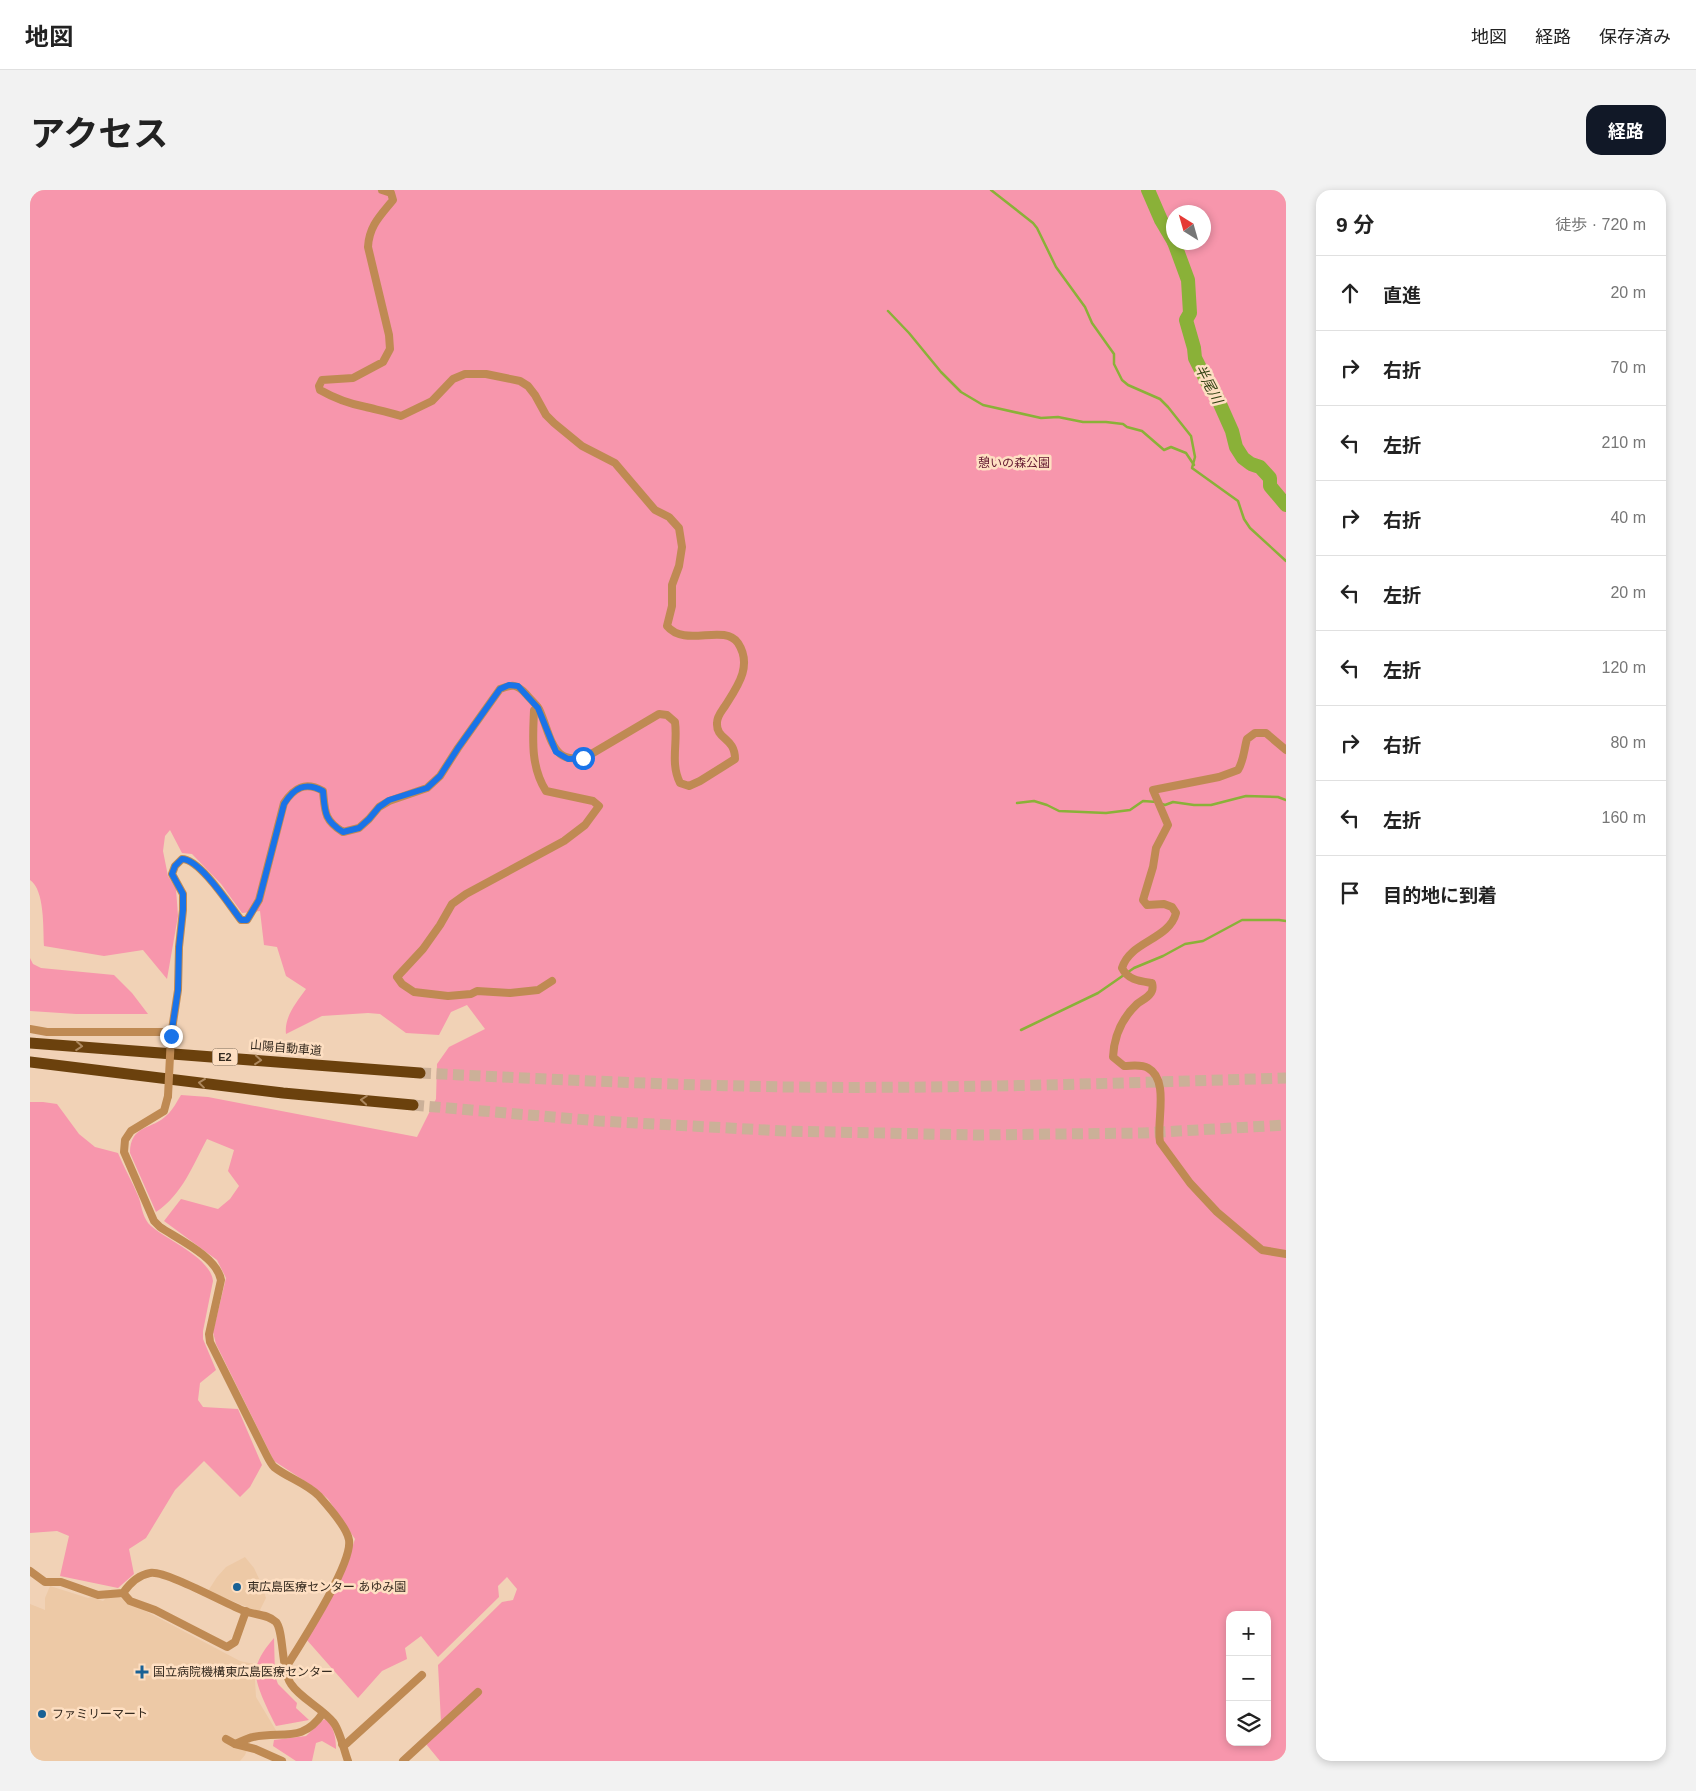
<!DOCTYPE html>
<html lang="ja">
<head>
<meta charset="utf-8">
<style>
	body { margin:0; font-family:Helvetica,"Noto Sans JP",sans-serif; background:#f2f2f2; color:#222 }
	.controls { position:absolute; right:15px; bottom:15px; display:grid; overflow:hidden; border-radius:10px; box-shadow:0 2px 8px #0003 }
	.controls button { width:45px; height:45px; display:grid; place-items:center; padding:0; border:0; border-bottom:1px solid #e0e0e0; background:#fff; color:#222; font:25px sans-serif }
	.compass { position:absolute; left:1136px; top:15px; width:45px; height:45px; border-radius:50%; background:#fff; box-shadow:0 2px 8px #0003; rotate:323deg }
	.stop { position:absolute; width:15px; height:15px; margin:-11px; border:4px solid #1a73e8; border-radius:50%; background:#fff }
	.stop.end { background:#1a73e8; border-color:#fff; box-shadow:0 1px 5px #0008 }
	.list { margin:0; padding:0; list-style:none }
	h2 { display:flex; justify-content:space-between; align-items:center; height:65px; margin:0; padding:0 20px; font-size:21px }
	h2 small { font-size:16px; font-weight:400; color:#767676 }
	.list li { display:grid; grid-template-columns:32px 1fr auto; gap:15px; align-items:center; box-sizing:border-box; height:75px; padding:0 20px; border-top:1px solid #e0e0e0 }
	.list b { display:block; font-size:19px; white-space:nowrap }
	.list em { font-size:16px; font-style:normal; color:#767676 }
	.icon { flex:none; width:28px; height:28px; fill:none; stroke:currentColor; stroke-width:2; stroke-linecap:round; stroke-linejoin:round }
	.map { position:relative; flex:none; width:1256px; height:1571px; overflow:hidden; border-radius:15px }
	header { display:flex; align-items:center; gap:30px; box-sizing:border-box; height:70px; padding:0 25px; background:#fff; border-bottom:1px solid #e0e0e0 }
	header strong { font-size:24px }
	nav { display:flex; gap:28px; margin-inline-start:auto; font-size:18px }
	.intro { display:flex; align-items:center; justify-content:space-between; box-sizing:border-box; height:120px; padding:0 30px }
	h1 { margin:0; font-size:35px }
	.button { padding:12px 22px; border-radius:15px; background:#111827; color:#fff; font-size:18px; font-weight:700 }
	main { display:flex; gap:30px; padding:0 30px }
	aside { flex:1; background:#fff; border-radius:15px; box-shadow:0 2px 8px #0003 }
	.map>svg:first-child { display:block }
</style>
</head>
<body>
<header>
<strong>地図</strong>
<nav><a>地図</a><a>経路</a><a>保存済み</a></nav>
</header>
<div class="intro"><h1>アクセス</h1><a class="button">経路</a></div>
<main>
<div class="map">
<svg width="1256" height="1571" viewBox="0 0 1256 1571">
	<rect width="100%" height="100%" fill="#f1d2b6"/>
	<g fill="#edc9a6">
		<path d="M215 1367 224 1378 231 1393 236 1408 229 1422 178 1401 187 1387 196 1377Z"/>
		<path d="M20 1396 58 1408 62 1407 73 1411 76 1408 89 1407 210 1471 224 1474 226 1507 247 1542 224 1544 215 1565 210 1571H0V1414L15 1420V1408Z"/>
	</g>
	<g fill="#f796ac" fill-rule="evenodd">
		<path d="M0 0H1256V1571H410L396 1554 411 1532 408 1475 472 1412 483 1410 487 1399 477 1387 468 1396 469 1407 408 1467 391 1446 375 1458 377 1469 352 1481 328 1508 276 1449 320 1364 325 1349 298 1309 284 1297 244 1271 186 1154 183 1142 196 1088 187 1070 134 1031 151 1009 188 1019 200 1009 209 996 198 981 204 960 177 949C163 975 152 1005 126 1022L100 963C100 934 123 940 137 925 143 920 147 911 151 905L178 907 387 947 406 909 407 874 419 857 455 839 437 815 421 822 409 845 376 843 350 824 338 823 292 826 256 844C254 827 266 813 276 799L256 786 247 757 234 755 230 721 212 723 191 694 162 664 152 663 140 640 135 646 133 661 138 686 146 699 148 726 137 789 113 760 74 766 14 756C13 739 15 700 0 690ZM1144 22H1174V52H1144ZM1200 1425H1237V1552H1200Z"/>
		<path d="M0 768 3 774 11 778 84 785 102 803 118 824H46L0 821Z"/>
		<path d="M0 912H13L27 914 49 944 65 957 88 963C94 978 103 993 109 1008 112 1018 113 1029 121 1036 137 1050 181 1068 183 1091L173 1141V1149L186 1180 170 1193 168 1210 173 1217 208 1219 232 1275 220 1297 210 1307 174 1271 145 1300 116 1348 99 1359 104 1384 88 1398 30 1386 39 1346 27 1341 0 1343Z"/>
		<path d="M244 1448 245 1486 248 1494 267 1513 266 1518 279 1530 246 1536C240 1524 223 1492 226 1478 229 1467 236 1457 244 1448Z"/>
		<path d="M296 1529C304 1538 306 1547 306 1559L292 1551 286 1553 282 1571H266L243 1556 244 1550 276 1546 293 1530Z"/>
	</g>
	<g fill="none" stroke-linecap="round" stroke-linejoin="round">
		<g stroke="#8ab138" stroke-width="2.5">
			<path d="M961 0 1003 33 1007 38 1026 77 1055 117 1062 133 1084 164V174L1092 190 1098 195 1130 209 1138 217 1161 246 1165 267 1162 278 1208 311 1214 329 1220 338 1256 371"/>
			<path d="M858 121 879 143 911 182 931 202 953 215 1011 228 1028 227 1053 232H1076L1093 234 1097 237 1112 241 1134 260 1141 257 1156 263 1164 275"/>
			<path d="M987 613 1004 611 1017 615 1029 621 1076 623 1100 620 1113 611 1127 612"/>
			<path d="M1132 614 1135 615 1143 612 1164 615H1181L1216 606 1248 607 1256 610"/>
			<path d="M991 840 1068 803 1104 778 1133 766 1155 754 1173 751 1212 730H1249L1256 731"/>
		</g>
		<g stroke="#8ab138" stroke-width="14">
			<path d="M1118 0 1131 30 1144 52"/>
			<path d="M1144 52 1158 90 1160 123 1156 130 1164 158 1165 168 1177 192 1186 205 1202 241 1206 257 1213 268 1221 274 1230 277 1240 288V296L1256 315"/>
		</g>
		<g stroke="#cbb098" stroke-width="11" stroke-dasharray="11 5.5" stroke-linecap="butt">
			<path d="M390 883C513 889 636 895 760 897 925 899 1091 893 1256 888"/>
			<path d="M383 915 569 931 754 941 946 945 1113 943 1256 935"/>
		</g>
		<g stroke="#bf8a53" stroke-width="8">
			<path d="M508 518 504 520C503 547 500 576 516 601L563 611 569 616 555 635 534 651 436 704 422 714 410 735 393 759 367 787 372 794 384 802 418 806 441 804 447 801 480 803 508 800 522 791"/>
			<path d="M1256 560 1236 543H1225L1217 549C1214 559 1214 570 1208 580L1189 587 1123 600 1138 635 1126 658 1123 677 1113 710 1117 715 1134 714 1142 717 1146 723C1139 750 1100 751 1092 778 1098 790 1109 791 1122 793 1123 797 1123 801 1120 804 1117 808 1111 811 1107 814 1092 828 1084 847 1083 867L1094 876C1102 876 1111 874 1118 878 1140 890 1126 932 1130 952L1160 993 1187 1022 1232 1060 1256 1064"/>
			<path d="M0 839 17 842H141"/>
			<path d="M141 846 148 800 149 757 153 720V704L142 684 145 676 152 669C170 669 200 716 211 730H217L229 710 254 613C264 598 275 591 293 601 295 622 294 630 313 642L329 638 339 629 349 617 359 611 397 598 410 586 428 558 470 499C482 494 487 494 496 504 500 509 506 514 509 519 522 547 522 582 563 563L629 524 637 525 645 532C648 553 640 573 650 593L659 596 670 591 705 569C705 547 686 550 687 533 687 526 691 522 695 516 707 497 723 476 708 453 694 433 655 458 637 436L642 416V395L649 376 652 357 649 338 639 327 625 320 585 273 552 256 524 233 516 225 505 205 498 196 490 191 456 184H435L423 189 402 211 371 226C359 222 348 220 336 217 320 214 304 208 290 200L289 196 292 190 323 188 353 172 360 159 359 145 338 57C339 36 350 26 363 10L361 3 352 0"/>
			<path d="M138 906 134 921 101 941 95 950 94 962 124 1031 130 1037C148 1049 187 1067 191 1090L179 1144 180 1152 236 1264C238 1268 241 1274 244 1277 258 1288 276 1293 289 1306 298 1316 317 1337 319 1350 323 1374 269 1456 255 1479"/>
			<path d="M0 1381 15 1392H31L68 1405 93 1403C100 1393 108 1385 120 1383 135 1380 196 1414 214 1421 225 1425 238 1424 246 1432 254 1441 251 1480 261 1494 270 1508 293 1519 303 1532 310 1540 314 1561 318 1571"/>
			<path d="M93 1403 100 1411 125 1420 197 1457 205 1452 216 1421"/>
			<path d="M196 1549 205 1554 225 1559 252 1571"/>
			<path d="M205 1554C211 1552 217 1548 223 1547 253 1541 273 1553 293 1523"/>
			<path d="M312 1554H316L392 1485"/>
			<path d="M373 1571 448 1502"/>
		</g>
		<g stroke="#6b410d" stroke-width="11">
			<path d="M0 853 390 883"/>
			<path d="M0 872 253 903 383 915"/>
		</g>
		<path stroke="#bf8a53" stroke-width="8" d="M138 906 141 846"/>
	</g>
	<defs><path id="oneway-chevron" d="M-2-3.5L2.5 0L-2 3.5" fill="none" stroke-width="1.6" stroke-linecap="round" stroke-linejoin="round" transform="scale(1.25)"/></defs>
	<g stroke="#ad885e">
		<use href="#oneway-chevron" transform="translate(49 856) rotate(4)"/>
		<use href="#oneway-chevron" transform="translate(228 870) rotate(5)"/>
		<use href="#oneway-chevron" transform="translate(172 893) rotate(-173)"/>
		<use href="#oneway-chevron" transform="translate(334 910) rotate(-175)"/>
	</g>
	<g fill="none" stroke-linecap="round" stroke-linejoin="round">
		<path stroke="#1a73e8" stroke-width="6" d="M141 846 148 800 149 757 153 720V704L142 684 145 676 152 669C170 669 200 716 211 730H217L229 710 254 614C264 598 275 591 293 601 295 622 294 630 313 642L329 638 339 629 349 617 359 610 397 598 410 586 428 558 470 499 479 495 488 496 508 518 526 562 538 569 553 568"/>
	</g>
	<g fill="#196195" stroke="#fedfc2" stroke-width="2">
		<circle cx="207" cy="1397" r="5"/>
		<path d="M109.5 1474.5h5v5h5v5h-5v5h-5v-5h-5v-5h5z"/>
		<circle cx="12" cy="1524" r="5"/>
	</g>
	<g text-anchor="middle" stroke-width="5" stroke-linejoin="round" paint-order="stroke">
		<rect fill="#fedfc2" stroke="#716050" stroke-width="1" x="182.5" y="858.5" width="25" height="17" rx="4"/>
		<g font-size="11" font-weight="bold" fill="#352a1f">
			<text x="195" y="871">E2</text>
		</g>
		<g font-size="12" fill="#631730" stroke="#fedfc2">
			<text x="984" y="277">憩いの森公園</text>
		</g>
		<g font-size="12" fill="#352a1f" stroke="#fedfc2">
			<text transform="translate(256 858) rotate(5)" y="4">山陽自動車道</text>
		</g>
		<g font-size="12" fill="#352a1f" stroke="#fedfc2" text-anchor="start">
			<text x="217" y="1401">東広島医療センター あゆみ園</text>
			<text x="123" y="1486">国立病院機構東広島医療センター</text>
			<text x="22" y="1528">ファミリーマート</text>
		</g>
		<g font-size="14" font-style="italic" fill="#334314" stroke="#fedfc2">
			<text transform="translate(1179 194) rotate(62)" y="5">半尾川</text>
		</g>
	</g>
</svg>
<div class="controls">
<button>+</button>
<button>−</button>
<button><svg class="icon" aria-label="layers" viewBox="0 0 24 24"><path d="M12 4l9 5-9 5-9-5zM3 14l9 5 9-5"/></svg></button>
</div>
<svg class="compass" viewBox="-18 -18 36 36"><path d="M0-13l5 13h-10z" fill="#e53935"/><path d="M0 13l5-13h-10z" fill="#767676"/></svg>
<div class="stop" style="left:553px;top:568px"></div>
<div class="stop end" style="left:141px;top:846px"></div>
</div>
<aside>
<h2>9 分<small>徒歩 · 720 m</small></h2>
<ul class="list">
<li><svg class="icon" aria-label="ahead" viewBox="0 0 24 24"><path d="M12 20V5M6 11l6-6 6 6"/></svg><div><b>直進</b></div><em>20 m</em></li>
<li><svg class="icon" aria-label="right" viewBox="0 0 24 24"><path d="M7 20v-9h11M14 6l5 5-5 5"/></svg><div><b>右折</b></div><em>70 m</em></li>
<li><svg class="icon" aria-label="left" viewBox="0 0 24 24"><path d="M17 20v-9H6M10 6l-5 5 5 5"/></svg><div><b>左折</b></div><em>210 m</em></li>
<li><svg class="icon" aria-label="right" viewBox="0 0 24 24"><path d="M7 20v-9h11M14 6l5 5-5 5"/></svg><div><b>右折</b></div><em>40 m</em></li>
<li><svg class="icon" aria-label="left" viewBox="0 0 24 24"><path d="M17 20v-9H6M10 6l-5 5 5 5"/></svg><div><b>左折</b></div><em>20 m</em></li>
<li><svg class="icon" aria-label="left" viewBox="0 0 24 24"><path d="M17 20v-9H6M10 6l-5 5 5 5"/></svg><div><b>左折</b></div><em>120 m</em></li>
<li><svg class="icon" aria-label="right" viewBox="0 0 24 24"><path d="M7 20v-9h11M14 6l5 5-5 5"/></svg><div><b>右折</b></div><em>80 m</em></li>
<li><svg class="icon" aria-label="left" viewBox="0 0 24 24"><path d="M17 20v-9H6M10 6l-5 5 5 5"/></svg><div><b>左折</b></div><em>160 m</em></li>
<li><svg class="icon" aria-label="arrive" viewBox="0 0 24 24"><path d="M6 21V4h12l-3 4 3 4H6"/></svg><div><b>目的地に到着</b></div></li>
</ul>
</aside>
</main>
</body>
</html>
